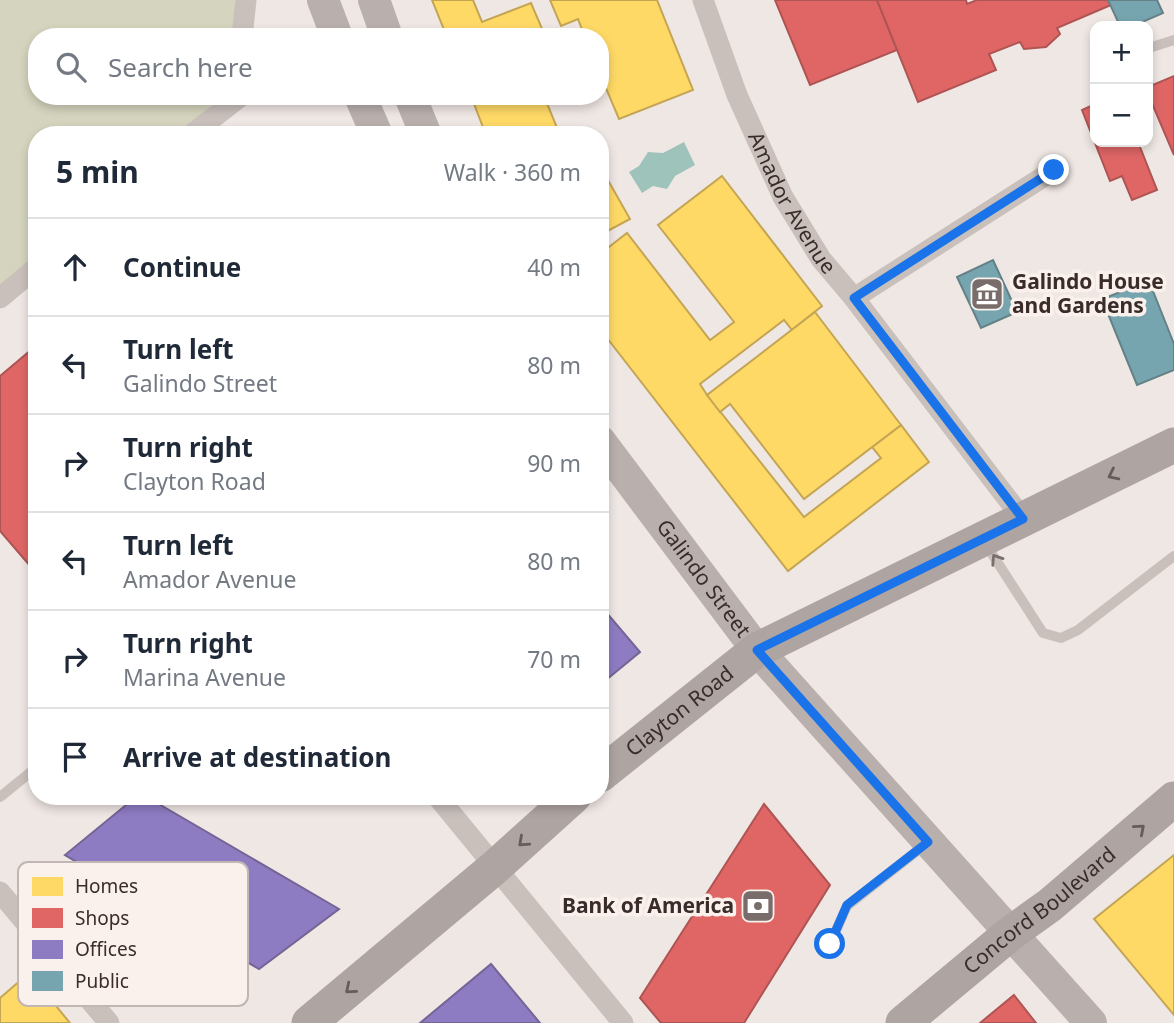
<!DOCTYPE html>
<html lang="en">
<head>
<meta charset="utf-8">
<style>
	body { margin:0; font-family:"Noto Sans",sans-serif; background:#f6f6f7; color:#1f2937 }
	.controls { position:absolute; right:21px; top:21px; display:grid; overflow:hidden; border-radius:14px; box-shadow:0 4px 10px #0003 }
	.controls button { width:63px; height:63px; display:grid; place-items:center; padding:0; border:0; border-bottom:2px solid #e0e1e3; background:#fff; color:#1f2937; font:35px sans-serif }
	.stop { position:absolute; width:21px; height:21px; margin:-16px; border:5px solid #1a73e8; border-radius:50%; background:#fff }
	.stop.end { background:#1a73e8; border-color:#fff; box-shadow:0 2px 7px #0008 }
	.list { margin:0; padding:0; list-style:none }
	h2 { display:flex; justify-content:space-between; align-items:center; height:91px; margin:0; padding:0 28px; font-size:30px }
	h2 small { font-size:23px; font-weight:400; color:#747a83 }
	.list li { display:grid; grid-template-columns:46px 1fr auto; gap:21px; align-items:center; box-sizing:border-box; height:98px; padding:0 28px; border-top:2px solid #e0e1e3 }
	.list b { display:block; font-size:26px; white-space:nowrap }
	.list p { margin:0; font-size:23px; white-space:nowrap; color:#747a83 }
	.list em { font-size:23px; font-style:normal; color:#747a83 }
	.icon { flex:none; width:38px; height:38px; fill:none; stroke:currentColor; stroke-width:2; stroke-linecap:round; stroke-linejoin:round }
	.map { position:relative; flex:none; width:1174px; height:1023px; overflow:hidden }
	.search { position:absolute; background:#fff; box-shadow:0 4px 10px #0003; left:28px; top:28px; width:581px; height:77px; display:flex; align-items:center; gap:18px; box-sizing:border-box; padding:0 24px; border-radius:28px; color:#747a83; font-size:26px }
	.panel { position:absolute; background:#fff; box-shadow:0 4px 10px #0003; left:28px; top:126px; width:581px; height:679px; border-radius:28px }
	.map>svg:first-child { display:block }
</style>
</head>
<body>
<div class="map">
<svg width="1174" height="1023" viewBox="0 0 1174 1023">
	<rect width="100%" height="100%" fill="#efe7e4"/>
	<path fill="#d5d4be" d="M0 0H246L242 37H37V96H218L189 135H37V266L0 298Z"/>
	<path fill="#9ec3bb" d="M684 142 695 165 675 176 667 189 653 186 642 193 629 172 639 166 648 152 663 153Z"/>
	<g fill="#ffd966" stroke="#c4a554" stroke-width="2">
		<path d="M432 0H473L482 22 531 3 543 31 528 37H447Z"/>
		<path d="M550 0H657L693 90 619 119 600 74V37H585L578 19 561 26Z"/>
		<path d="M471 96H544L560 135H486Z"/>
		<path d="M600 166 630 219 600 235Z"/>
		<path d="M722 176 822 306 792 330 784 320 700 384 707 395 804 517 881 458 872 447 901 425 929 462 788 571 600 329V254L627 233 710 340 734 322 658 225Z"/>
		<path d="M815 312 901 425 804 499 730 404 720 412 707 395Z"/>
		<path d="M1174 855V1015L1094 919Z"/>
		<path d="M29 973 70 1023H0V998Z"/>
	</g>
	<g fill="#e06666" stroke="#ae5554" stroke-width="2">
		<path d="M775 0H877L897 50 810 85Z"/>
		<path d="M877 0H966L967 4 977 0H1108L1111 5 1057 28 1060 34 1046 47 1024 49 1020 42 989 54 996 70 918 102Z"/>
		<path d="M1174 76V155L1148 94V87Z"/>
		<path d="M1095 104V142H1138L1157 190 1132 200 1122 176 1110 181 1082 110Z"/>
		<path d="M37 345V574L0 531V376Z"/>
		<path d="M764 804 830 885 744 1023H661L640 998Z"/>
		<path d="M1014 995 1036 1023H980Z"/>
	</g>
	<g fill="#8e7cc3" stroke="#756495" stroke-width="2">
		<path d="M600 605 640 652 600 685Z"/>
		<path d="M137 796H145L339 909 259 969 65 855Z"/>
		<path d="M491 964 540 1023H420Z"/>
	</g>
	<g fill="#76a5af" stroke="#648187" stroke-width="2">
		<path d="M1108 0H1157L1163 13 1133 26H1120Z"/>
		<path d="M993 260 1017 312 981 328 957 277Z"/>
		<path d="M1149 281 1174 344V370L1137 385 1102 299Z"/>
	</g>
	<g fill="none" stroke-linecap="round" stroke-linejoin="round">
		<g stroke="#c9c0bc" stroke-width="10">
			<path d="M1152 47 1174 40"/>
			<path d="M985 543 1043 633 1061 638 1078 630 1174 556"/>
			<path d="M0 797 37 767"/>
			<path d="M830 944 847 906 926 844"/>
		</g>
		<g stroke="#c9c0bc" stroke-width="21">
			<path id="s1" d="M703 0 737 95 783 197 821 259 854 298 1023 519"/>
			<path d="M242 37 246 0"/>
			<path d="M191 135 241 96"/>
			<path d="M0 298 37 267"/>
			<path d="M854 298 1054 170"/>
			<path d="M437 796 623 1023"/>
			<path d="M0 892 109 1023"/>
		</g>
		<g stroke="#b9b0ad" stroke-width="32">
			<path d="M323 0 337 37"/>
			<path d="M374 0 387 37"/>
			<path d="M360 96 377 135"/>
			<path d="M410 96 426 135"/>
			<path id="s2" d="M600 441 757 650 1091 1023"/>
		</g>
		<g stroke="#aea4a1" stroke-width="35">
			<path id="s3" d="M600 775 757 650 1174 445"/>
			<path d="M309 1023 494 868 574 796"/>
			<path id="s4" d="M903 1023 1011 933 1050 905 1174 799"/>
		</g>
	</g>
	<defs><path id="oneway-chevron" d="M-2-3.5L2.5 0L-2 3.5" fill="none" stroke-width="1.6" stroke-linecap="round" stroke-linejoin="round" transform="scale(1.75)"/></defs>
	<g stroke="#685c5a">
		<use href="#oneway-chevron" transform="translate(1113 475) rotate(154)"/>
		<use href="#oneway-chevron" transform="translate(1140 829) rotate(-41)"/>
		<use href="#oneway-chevron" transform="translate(523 842) rotate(138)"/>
		<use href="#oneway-chevron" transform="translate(350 989) rotate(140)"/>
	</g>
	<use stroke="#7a6f6c" href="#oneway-chevron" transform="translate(996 559) rotate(-123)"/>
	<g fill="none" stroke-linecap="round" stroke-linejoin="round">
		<path stroke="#1a73e8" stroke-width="9" d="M830 944 847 905 928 842 757 650 1023 519 854 298 1054 170"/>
	</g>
	<defs>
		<symbol id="museum-square" viewBox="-11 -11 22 22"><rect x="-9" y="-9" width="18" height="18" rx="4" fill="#796d6b" stroke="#fbf1ec"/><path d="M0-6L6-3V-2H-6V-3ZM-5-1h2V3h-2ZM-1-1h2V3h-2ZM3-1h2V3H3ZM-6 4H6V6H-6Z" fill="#fff"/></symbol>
		<symbol id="bank-square" viewBox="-11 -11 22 22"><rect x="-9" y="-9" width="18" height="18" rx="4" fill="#796d6b" stroke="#fbf1ec"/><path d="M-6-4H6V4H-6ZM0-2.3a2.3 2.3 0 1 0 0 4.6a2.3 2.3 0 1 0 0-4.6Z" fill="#fff"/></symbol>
	</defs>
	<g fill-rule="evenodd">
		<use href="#museum-square" x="968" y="275" width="38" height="38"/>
		<use href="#bank-square" x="739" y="887" width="38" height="38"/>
	</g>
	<g text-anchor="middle" stroke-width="7" stroke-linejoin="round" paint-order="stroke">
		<g font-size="21" fill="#3a2c2a" stroke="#fbf1ec">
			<text dy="7" stroke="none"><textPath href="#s1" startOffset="222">Amador Avenue</textPath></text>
			<text dy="7" stroke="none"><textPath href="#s2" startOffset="172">Galindo Street</textPath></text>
			<text dy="7" stroke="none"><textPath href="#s3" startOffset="102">Clayton Road</textPath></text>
			<text dy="7" stroke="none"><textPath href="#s4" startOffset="177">Concord Boulevard</textPath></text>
		</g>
		<g font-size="21" font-weight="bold" fill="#3a2c2a" stroke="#fbf1ec" text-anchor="start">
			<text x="1012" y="289">Galindo House<tspan x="1012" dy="24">and Gardens</tspan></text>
			<text x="734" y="913" text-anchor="end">Bank of America</text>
		</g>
	</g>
	<rect x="18" y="862" width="230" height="144" rx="10" fill="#fbf1ec" stroke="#c1b6b2" stroke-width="2"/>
	<rect x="32" y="877" width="31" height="19" fill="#ffd966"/>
	<rect x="32" y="908" width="31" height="20" fill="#e06666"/>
	<rect x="32" y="940" width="31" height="19" fill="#8e7cc3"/>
	<rect x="32" y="971" width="31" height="20" fill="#76a5af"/>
	<g font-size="19" fill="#3a2c2a">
		<text x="75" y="893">Homes</text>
		<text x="75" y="925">Shops</text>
		<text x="75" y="956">Offices</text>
		<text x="75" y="988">Public</text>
	</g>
</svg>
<div class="controls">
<button>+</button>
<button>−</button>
</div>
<div class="stop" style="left:830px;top:944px"></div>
<div class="stop end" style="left:1054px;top:170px"></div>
<div class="search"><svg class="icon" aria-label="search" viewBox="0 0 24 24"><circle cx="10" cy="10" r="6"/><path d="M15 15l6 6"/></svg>Search here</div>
<section class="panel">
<h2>5 min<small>Walk · 360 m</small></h2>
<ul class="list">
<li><svg class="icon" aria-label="ahead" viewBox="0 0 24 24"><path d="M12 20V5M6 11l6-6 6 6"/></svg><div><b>Continue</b></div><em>40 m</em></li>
<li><svg class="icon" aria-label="left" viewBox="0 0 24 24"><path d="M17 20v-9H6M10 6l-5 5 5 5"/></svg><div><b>Turn left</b><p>Galindo Street</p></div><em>80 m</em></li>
<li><svg class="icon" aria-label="right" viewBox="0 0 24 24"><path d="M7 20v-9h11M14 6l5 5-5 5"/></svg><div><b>Turn right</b><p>Clayton Road</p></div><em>90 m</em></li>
<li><svg class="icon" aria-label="left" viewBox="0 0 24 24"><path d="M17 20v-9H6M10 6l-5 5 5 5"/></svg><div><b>Turn left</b><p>Amador Avenue</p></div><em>80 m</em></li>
<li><svg class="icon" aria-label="right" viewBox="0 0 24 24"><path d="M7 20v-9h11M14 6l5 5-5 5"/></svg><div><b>Turn right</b><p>Marina Avenue</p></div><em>70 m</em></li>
<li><svg class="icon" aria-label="arrive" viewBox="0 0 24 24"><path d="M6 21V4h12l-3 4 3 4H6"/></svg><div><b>Arrive at destination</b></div></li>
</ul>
</section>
</div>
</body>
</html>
